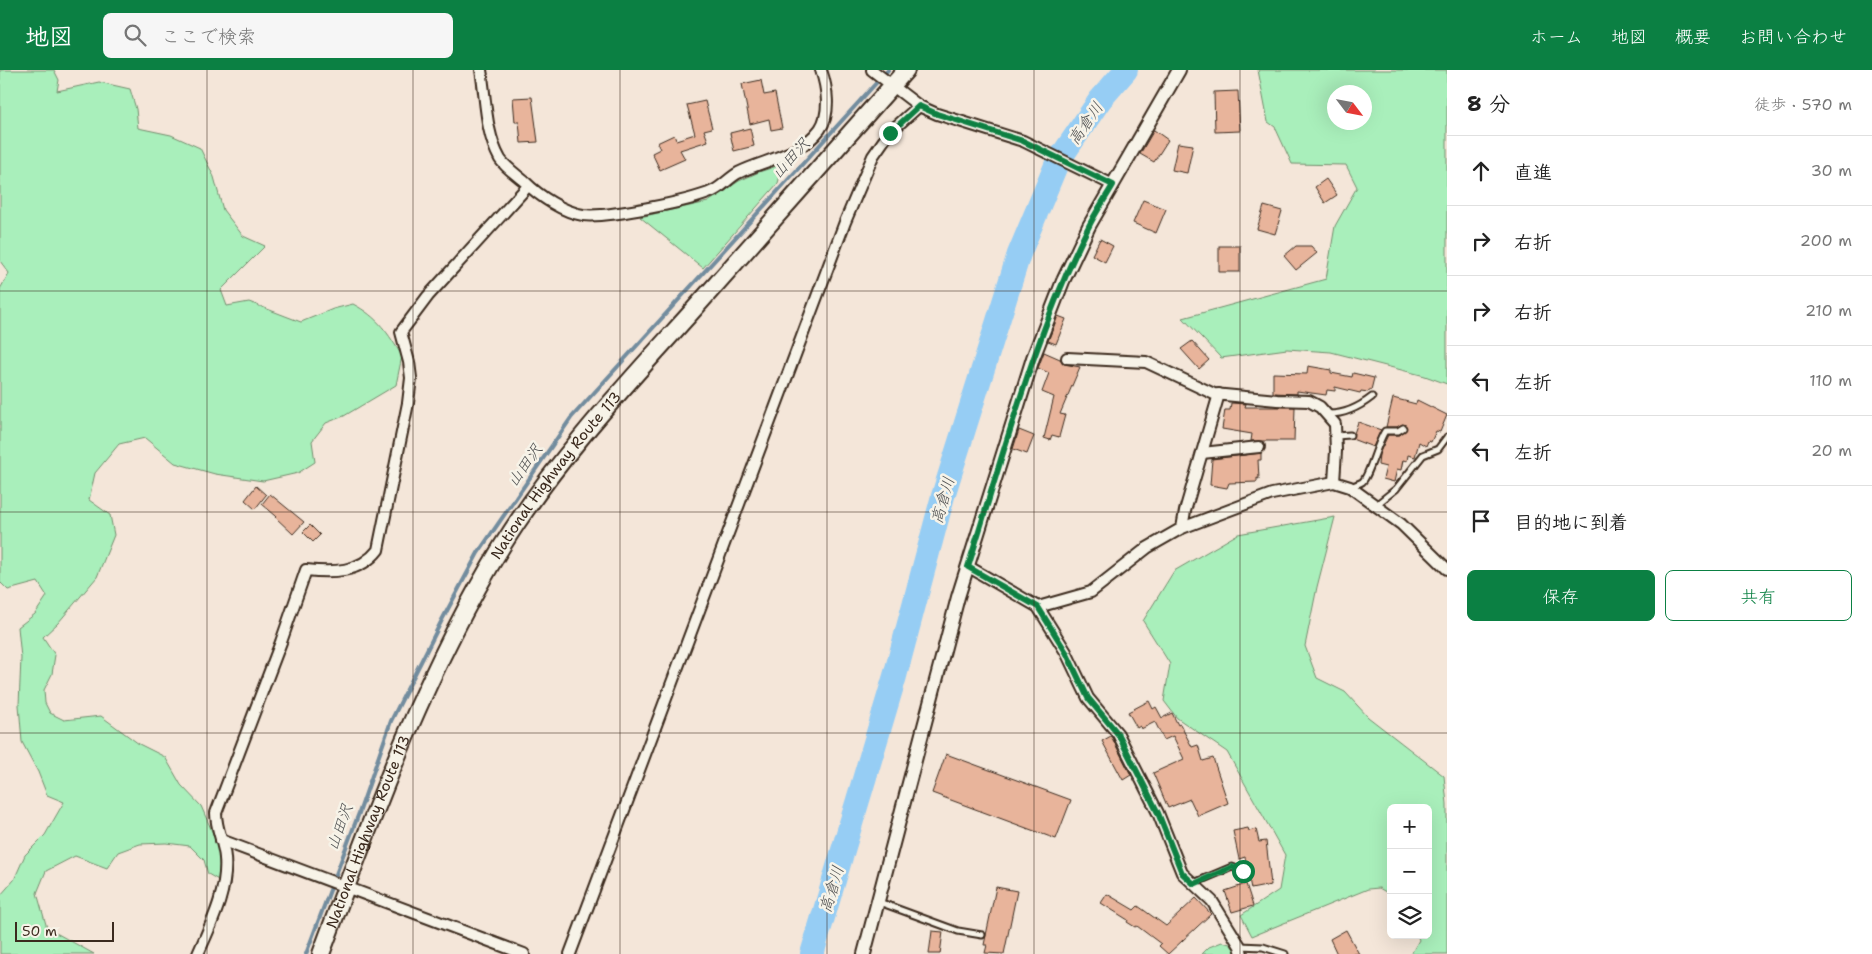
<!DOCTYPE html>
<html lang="ja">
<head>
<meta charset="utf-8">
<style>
	body { margin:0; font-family:"Shantell Sans","Klee One",sans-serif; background:#f6f6f6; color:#222 }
	.controls { position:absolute; right:15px; bottom:15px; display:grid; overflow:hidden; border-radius:8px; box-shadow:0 5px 20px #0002 }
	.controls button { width:45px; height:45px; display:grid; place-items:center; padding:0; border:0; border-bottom:1px solid #e0e0e0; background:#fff; color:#222; font:25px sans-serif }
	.compass { position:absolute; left:1327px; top:15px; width:45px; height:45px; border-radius:50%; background:#fff; box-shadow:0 5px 20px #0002; rotate:122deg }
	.scale { position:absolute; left:15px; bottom:12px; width:99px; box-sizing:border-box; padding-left:5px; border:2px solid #3b2a1e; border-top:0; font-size:14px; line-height:18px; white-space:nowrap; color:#3b2a1e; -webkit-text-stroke:4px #f7f3e8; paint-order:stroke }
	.stop { position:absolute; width:15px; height:15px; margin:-11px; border:4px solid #0b8043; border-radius:50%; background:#fff }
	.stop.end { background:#0b8043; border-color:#fff; box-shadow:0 1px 5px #0008 }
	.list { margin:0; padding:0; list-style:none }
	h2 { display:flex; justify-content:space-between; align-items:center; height:65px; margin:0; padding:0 20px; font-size:21px }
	h2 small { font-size:16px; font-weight:400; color:#767676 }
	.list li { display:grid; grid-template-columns:32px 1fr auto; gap:15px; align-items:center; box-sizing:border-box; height:70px; padding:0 20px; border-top:1px solid #e0e0e0 }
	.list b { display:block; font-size:19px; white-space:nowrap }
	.list em { font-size:16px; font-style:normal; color:#767676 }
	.actions { display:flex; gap:10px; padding:15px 20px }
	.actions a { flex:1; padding:11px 0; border:1px solid #0b8043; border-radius:8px; text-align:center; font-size:18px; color:#0b8043 }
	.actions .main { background:#0b8043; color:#fff }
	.icon { flex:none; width:28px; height:28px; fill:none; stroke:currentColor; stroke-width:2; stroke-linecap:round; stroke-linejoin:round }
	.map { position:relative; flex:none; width:1447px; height:884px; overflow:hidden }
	header { display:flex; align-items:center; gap:30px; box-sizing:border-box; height:70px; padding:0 25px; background:#0b8043; color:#fff }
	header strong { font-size:24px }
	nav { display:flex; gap:28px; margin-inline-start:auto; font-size:18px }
	.search { width:350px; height:45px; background:#f6f6f6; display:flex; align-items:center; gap:12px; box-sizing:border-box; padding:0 18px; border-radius:8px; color:#767676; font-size:19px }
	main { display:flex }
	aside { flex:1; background:#fff }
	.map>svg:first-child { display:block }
</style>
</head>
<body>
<header>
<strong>地図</strong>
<div class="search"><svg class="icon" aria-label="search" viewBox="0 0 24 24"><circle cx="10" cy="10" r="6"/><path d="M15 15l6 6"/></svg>ここで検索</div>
<nav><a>ホーム</a><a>地図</a><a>概要</a><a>お問い合わせ</a></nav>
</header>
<main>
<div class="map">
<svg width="1447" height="884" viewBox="0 0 1447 884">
	<rect width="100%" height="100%" fill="#f4e6d9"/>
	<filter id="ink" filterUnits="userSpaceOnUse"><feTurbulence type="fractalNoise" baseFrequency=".02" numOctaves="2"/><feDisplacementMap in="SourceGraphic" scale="10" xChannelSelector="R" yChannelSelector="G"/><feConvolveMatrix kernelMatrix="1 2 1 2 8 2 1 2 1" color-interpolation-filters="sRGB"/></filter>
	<g filter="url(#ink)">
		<g fill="#a9efbb" stroke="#728c6c" fill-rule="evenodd">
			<path d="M0 0H54L59 10 57 21 99 12 130 19 136 39 138 58 171 65 200 78 214 107 223 140 243 166 265 176 221 220 227 236 249 232 301 252 333 239 353 234C378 247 388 263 402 286L396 315 344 346 326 353 312 371 315 392 298 403 263 411 215 404 175 393 145 368 119 374 95 403 89 430 110 445 114 465 97 507 58 553 43 567 55 585 52 604 44 620 45 633 50 643 64 650 101 646 139 674 165 687 181 715 201 736 215 768 221 793 220 811 208 804 204 790 190 776 166 773 140 774 118 782 107 798 75 786 46 801 37 823 47 858 94 884H0V826L14 810 25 785 45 765 64 732 47 725 38 702 22 672 19 635 21 588 18 557 35 544 47 526 38 512 8 520 0 512V219L9 203 0 191Z"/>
			<path d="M1258 0H1447V314L1425 306 1331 282 1287 279 1221 288 1183 248 1326 209 1335 156 1357 117 1346 95 1292 94 1275 57 1268 52ZM1364 22V52H1334V22Z"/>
			<path d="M783 94 778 113 703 198 640 147 708 132 739 111 759 102Z"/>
			<path d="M1335 447 1317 517 1305 576 1317 608 1345 622 1368 647 1444 706 1447 734V884H1411L1419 870 1417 865H1428V738H1391V825L1379 818 1368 819 1252 866 1241 845 1279 820 1285 785 1227 682 1177 648 1164 631 1170 594 1143 551 1174 501 1238 464Z"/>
			<path d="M1222 872 1230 874 1238 884H1202L1209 877Z"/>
		</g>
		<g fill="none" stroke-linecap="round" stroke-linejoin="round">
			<path stroke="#728c9e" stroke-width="4" d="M306 884 359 743 391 651 442 550 478 483 571 348 888 0"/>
			<path stroke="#96cdf4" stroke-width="24" d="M812 884 895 606 943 426 1019 184 1057 93 1100 30 1126 0"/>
		</g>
		<g fill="#e8b49b" stroke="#3b2a1e">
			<path d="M761 10 764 25 775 23 782 58 771 60 769 49 750 54 742 14Z"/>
			<path d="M1238 21 1240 61 1215 62 1214 22Z"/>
			<path d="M532 27 538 72 521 73 519 52H515L513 28Z"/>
			<path d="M705 31 712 58 704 60 708 71 680 80 685 89 660 100 652 83 660 79 657 73 674 65 676 70 695 64 687 35Z"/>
			<path d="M750 58 754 76 734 81 730 63Z"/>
			<path d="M1154 60 1168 70 1154 92 1140 84Z"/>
			<path d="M1178 73 1193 75 1187 103 1172 100Z"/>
			<path d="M1326 109 1337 125 1325 133 1315 117Z"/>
			<path d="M1143 130 1166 139 1156 163 1133 153Z"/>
			<path d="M1264 136 1282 141 1275 164 1257 159Z"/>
			<path d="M1100 169 1113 176 1105 192 1092 185Z"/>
			<rect x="1219" y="176" width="21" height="26"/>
			<path d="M1296 176H1311L1317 183 1296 200 1284 186Z"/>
			<path d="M1058 246 1066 249 1056 274 1048 271Z"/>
			<path d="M1192 271 1209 290 1199 299 1181 279Z"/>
			<path d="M1044 282 1060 289 1064 294 1080 297 1060 344 1065 345 1059 367 1052 365 1050 370 1044 368 1054 327 1042 322 1049 303 1038 298Z"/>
			<path d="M1308 296 1331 300V303L1352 307 1353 303 1374 308 1371 320H1369L1368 322 1361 321 1360 323 1335 317V321L1327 320 1326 325 1297 321V324L1273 323V303L1307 304Z"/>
			<path d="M1393 328 1416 334 1417 330 1447 345 1440 362 1436 361 1431 372 1428 371 1426 376 1419 372 1415 387 1408 385 1407 391 1403 390 1401 400 1397 399 1394 412 1383 409 1386 397 1378 395 1379 384 1388 365H1400L1407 358 1403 354 1397 357H1386Z"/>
			<path d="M1231 333 1246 334 1245 337H1295L1294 371H1251L1252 364 1222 359 1225 340H1230Z"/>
			<path d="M1358 352 1381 360 1373 377 1352 369Z"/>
			<path d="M1019 360 1034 366 1027 384 1013 379Z"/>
			<path d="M1261 383V390H1258L1259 409 1257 408V412L1229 413 1227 418 1210 415 1212 389Z"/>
			<path d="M256 416 266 425 255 439 245 430Z"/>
			<path d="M270 424 304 452 293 464 275 447 276 446 262 434Z"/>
			<path d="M310 455 320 465 313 472 303 462Z"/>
			<path d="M1149 631 1153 639 1156 637 1162 648 1172 643 1178 655 1180 654 1192 677 1198 675 1203 691 1213 688 1228 733 1198 746 1190 729 1168 738 1153 703 1184 689 1173 666 1164 670 1155 652 1141 659 1140 656 1137 658 1128 642Z"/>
			<path d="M1111 666 1131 705 1123 710 1102 671Z"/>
			<path d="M946 684 1071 730 1056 769 932 723Z"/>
			<path d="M1248 758 1249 761 1256 759 1259 772 1266 771 1271 815 1251 819 1245 787 1239 789 1233 761Z"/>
			<path d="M1246 814 1253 836 1232 842 1225 821Z"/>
			<path d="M996 817 1017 821 1004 884 985 883 987 875H984Z"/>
			<path d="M1107 824 1134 840 1138 836 1166 856 1196 828 1211 844 1168 884 1159 876 1161 874 1137 856 1135 857 1127 852 1128 850 1101 833Z"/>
			<path d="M1346 860 1359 884H1337L1330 869Z"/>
			<path d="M932 861 943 862 940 884H929Z"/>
		</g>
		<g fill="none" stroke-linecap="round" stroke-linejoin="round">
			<defs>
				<g id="service">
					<path d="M1326 344C1344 345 1358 338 1372 327"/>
					<path d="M1336 366 1350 365"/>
					<path d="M1351 417C1354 415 1359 414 1362 412 1369 407 1377 373 1385 361H1398L1403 358"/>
					<path d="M1376 435 1396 419 1423 385 1438 379 1447 367"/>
					<path d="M1194 813 1232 797 1243 801"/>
					<path d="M879 832 958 861 982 865"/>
					<path d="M1240 876 1263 877 1285 884"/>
				</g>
				<g id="minor">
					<path d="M481 0C486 29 485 62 500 89 505 97 517 105 525 112 539 126 563 142 583 145 607 148 692 131 713 121 722 117 729 108 738 103 766 89 800 86 820 59 831 43 827 17 821 0"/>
					<path d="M872 0 919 36 937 44 1023 71 1113 115"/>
					<path d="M1067 288 1146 292 1214 324 1277 330 1309 331 1320 337 1335 354 1336 381 1334 412"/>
					<path d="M1202 383 1259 377"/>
					<path d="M1182 458 1185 441 1219 324"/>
					<path d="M969 497 1038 537 1066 582 1088 628 1118 664 1158 743 1182 803 1212 831 1240 876 1242 884"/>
					<path d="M1038 537 1091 522 1147 478 1182 458 1272 424 1334 412 1350 417 1401 454 1447 499"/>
					<path d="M221 770 524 884"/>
					<path d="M198 884C211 854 228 821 225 788 224 772 216 760 216 743L281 572 306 500C332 503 360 503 378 480L408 333 411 308 409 292 401 262 428 226 528 116"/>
					<path d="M570 884 845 152 873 86 889 63 919 36"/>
				</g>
				<path id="tertiary" d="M864 884 958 527 1033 288 1063 211 1089 156 1179 0"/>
				<g id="trunk">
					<path id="s1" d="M321 884C373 745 424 603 502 476 554 392 622 319 688 246 761 164 833 82 906 0"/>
				</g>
			</defs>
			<use href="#service" stroke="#3b2a1e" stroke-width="9"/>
			<use href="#minor" stroke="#3b2a1e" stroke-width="14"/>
			<use href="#tertiary" stroke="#3b2a1e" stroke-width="16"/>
			<use href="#trunk" stroke="#3b2a1e" stroke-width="20"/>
			<use href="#service" stroke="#f7f3e8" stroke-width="5"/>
			<use href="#minor" stroke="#f7f3e8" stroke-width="10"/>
			<use href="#tertiary" stroke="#f7f3e8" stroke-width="12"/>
			<use href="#trunk" stroke="#f7f3e8" stroke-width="16"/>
		</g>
	</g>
	<g fill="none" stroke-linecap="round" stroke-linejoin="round" filter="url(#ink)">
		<path stroke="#0b8043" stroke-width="6" d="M890 63 919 36 937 44 1023 71 1113 115C1105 129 1095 143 1088 158 1034 265 1004 383 968 497L1038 537 1066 582 1088 628 1118 664 1158 743 1182 803 1194 814 1232 797 1243 801"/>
	</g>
	<path fill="none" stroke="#3b2a1e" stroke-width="1" stroke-opacity="0.55" d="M207 0V884M413 0V884M620 0V884M827 0V884M1034 0V884M1240 0V884M0 221H1447M0 442H1447M0 663H1447"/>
	<g text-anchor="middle" stroke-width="5" stroke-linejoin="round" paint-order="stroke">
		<g font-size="15" fill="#3b2a1e" stroke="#f7f3e8">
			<text dy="5" stroke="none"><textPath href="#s1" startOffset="536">National Highway Route 113</textPath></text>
			<text dy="5" stroke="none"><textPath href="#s1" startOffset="131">National Highway Route 113</textPath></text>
		</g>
		<g font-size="16" font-style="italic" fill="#525354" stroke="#f7f3e8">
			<text transform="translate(1085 53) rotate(-55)" y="6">高倉川</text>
			<text transform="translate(790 88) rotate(-48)" y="6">山田沢</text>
			<text transform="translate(524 395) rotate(-55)" y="6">山田沢</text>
			<text transform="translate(942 430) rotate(-74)" y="6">高倉川</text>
			<text transform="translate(339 757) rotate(-70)" y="6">山田沢</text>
			<text transform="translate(831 819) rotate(-73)" y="6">高倉川</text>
		</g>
	</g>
</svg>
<div class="controls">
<button>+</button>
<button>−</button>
<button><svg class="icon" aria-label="layers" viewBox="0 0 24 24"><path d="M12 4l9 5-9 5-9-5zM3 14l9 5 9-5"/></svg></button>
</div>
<svg class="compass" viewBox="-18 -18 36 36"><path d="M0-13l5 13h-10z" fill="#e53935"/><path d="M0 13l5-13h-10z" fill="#767676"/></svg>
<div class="scale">50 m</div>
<div class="stop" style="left:1243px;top:801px"></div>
<div class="stop end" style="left:890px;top:63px"></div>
</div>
<aside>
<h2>8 分<small>徒歩 · 570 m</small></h2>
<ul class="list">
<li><svg class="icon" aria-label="ahead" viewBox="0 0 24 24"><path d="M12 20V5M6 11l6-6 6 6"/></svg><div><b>直進</b></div><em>30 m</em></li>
<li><svg class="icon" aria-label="right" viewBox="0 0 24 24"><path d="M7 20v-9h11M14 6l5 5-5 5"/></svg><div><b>右折</b></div><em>200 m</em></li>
<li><svg class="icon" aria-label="right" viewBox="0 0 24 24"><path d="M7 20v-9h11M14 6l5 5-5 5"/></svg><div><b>右折</b></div><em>210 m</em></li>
<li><svg class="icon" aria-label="left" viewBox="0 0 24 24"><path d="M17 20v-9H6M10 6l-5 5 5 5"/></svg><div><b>左折</b></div><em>110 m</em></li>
<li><svg class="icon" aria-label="left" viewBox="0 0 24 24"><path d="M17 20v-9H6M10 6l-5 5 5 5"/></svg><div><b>左折</b></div><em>20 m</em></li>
<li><svg class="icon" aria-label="arrive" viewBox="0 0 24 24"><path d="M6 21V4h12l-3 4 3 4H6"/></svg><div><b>目的地に到着</b></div></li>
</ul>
<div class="actions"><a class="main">保存</a><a>共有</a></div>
</aside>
</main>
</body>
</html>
